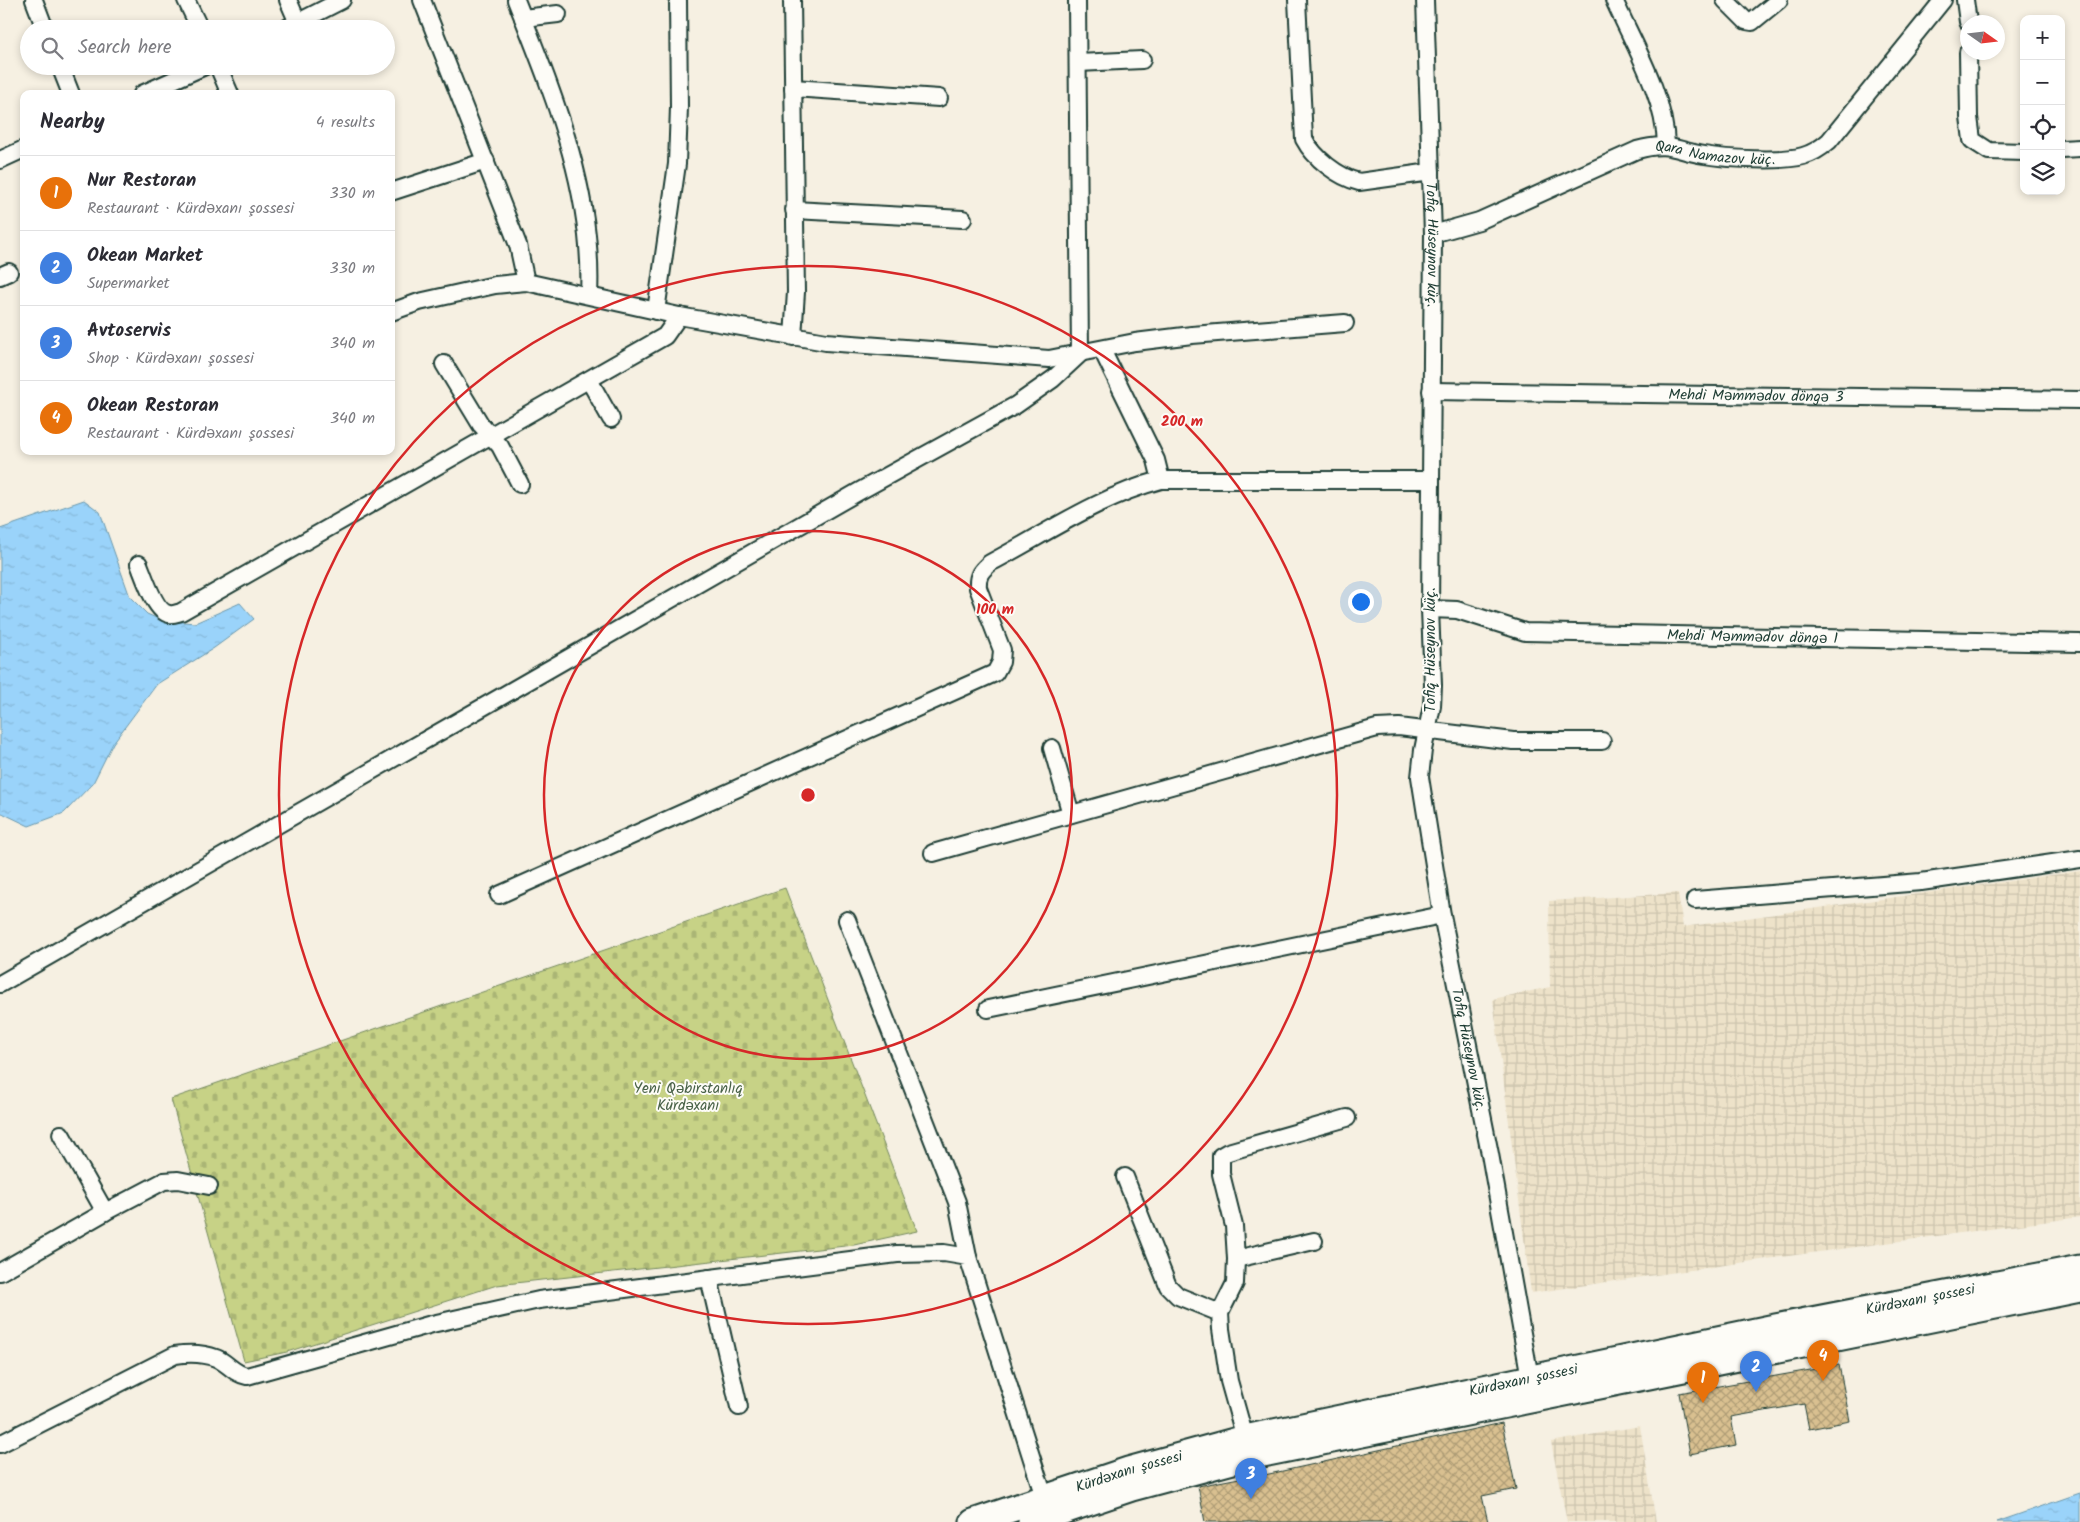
<!DOCTYPE html>
<html lang="en">
<head>
<meta charset="utf-8">
<style>
	body { margin:0; font-family:Kalam,sans-serif; background:#f2f2f3; color:#2b2b33 }
	.controls { position:absolute; right:15px; top:15px; display:grid; overflow:hidden; border-radius:10px; box-shadow:0 2px 8px #0003 }
	.controls button { width:45px; height:45px; display:grid; place-items:center; padding:0; border:0; border-bottom:1px solid #e1e1e2; background:#fff; color:#2b2b33; font:25px sans-serif }
	.compass { position:absolute; left:1960px; top:15px; width:45px; height:45px; border-radius:50%; background:#fff; box-shadow:0 2px 8px #0003; rotate:104deg }
	.you { position:absolute; left:1360px; top:601px; width:18px; height:18px; margin:-12px; border:4px solid #fff; border-radius:50%; background:#1a73e8; box-shadow:0 0 0 8px #1a73e833 }
	.badge { display:grid; place-items:center; width:32px; height:32px; border-radius:50%; background:#ea580c; color:#fff; font-size:16px; font-weight:700 }
	.pin { position:absolute; translate:-50% -41px; filter:drop-shadow(0 1px 2px #0008) }
	.pin::after { content:''; position:absolute; top:26px; width:18px; height:15px; background:inherit; clip-path:polygon(0 0,100% 0,50% 100%) }
	.list { margin:0; padding:0; list-style:none }
	h2 { display:flex; justify-content:space-between; align-items:center; height:65px; margin:0; padding:0 20px; font-size:21px }
	h2 small { font-size:16px; font-weight:400; color:#7c7c81 }
	.list li { display:grid; grid-template-columns:32px 1fr auto; gap:15px; align-items:center; box-sizing:border-box; height:75px; padding:0 20px; border-top:1px solid #e1e1e2 }
	.list b { display:block; font-size:19px; white-space:nowrap }
	.list p { margin:0; font-size:16px; white-space:nowrap; color:#7c7c81 }
	.list em { font-size:16px; font-style:normal; color:#7c7c81 }
	.icon { flex:none; width:28px; height:28px; fill:none; stroke:currentColor; stroke-width:2; stroke-linecap:round; stroke-linejoin:round }
	.map { position:relative; flex:none; width:2080px; height:1522px; overflow:hidden }
	.search { position:absolute; background:#fff; box-shadow:0 2px 8px #0003; left:20px; top:20px; width:375px; height:55px; display:flex; align-items:center; gap:12px; box-sizing:border-box; padding:0 18px; border-radius:28px; color:#7c7c81; font-size:19px }
	.panel { position:absolute; background:#fff; box-shadow:0 2px 8px #0003; left:20px; top:90px; width:375px; height:365px; border-radius:10px }
	.map>svg:first-child { display:block }
</style>
</head>
<body>
<div class="map">
<svg width="2080" height="1522" viewBox="0 0 2080 1522">
	<defs>
		<pattern id="industrial-grid" width="8" height="8" patternUnits="userSpaceOnUse" patternTransform="scale(1.25)"><rect width="8" height="8" fill="#ede2c9"/><path d="M0 4h8M4 0v8" fill="none" stroke="#cbc3ad"/></pattern>
		<pattern id="cemetery-stones" width="16" height="16" patternUnits="userSpaceOnUse" patternTransform="scale(1.25)"><rect width="16" height="16" fill="#c7d286"/><path d="M2 7V4a2 2 0 0 1 4 0v3zM10 15v-3a2 2 0 0 1 4 0v3z" fill="#aab574"/></pattern>
		<pattern id="water-ripples" width="26" height="14" patternUnits="userSpaceOnUse" patternTransform="scale(1.25)"><rect width="26" height="14" fill="#9ad3fa"/><path d="M2 4q2-2 4 0t4 0M15 11q2-2 4 0t4 0" fill="none" stroke="#84b6d7"/></pattern>
		<pattern id="building-cross-hatch" width="8" height="8" patternUnits="userSpaceOnUse" patternTransform="scale(1.25)"><rect width="8" height="8" fill="#d9c090"/><path d="M0 0l8 8M0 8l8-8" fill="none" stroke="#af9d76"/></pattern>
	</defs>
	<rect width="100%" height="100%" fill="#f6f0e2"/>
	<filter id="ink" filterUnits="userSpaceOnUse"><feTurbulence type="fractalNoise" baseFrequency=".02" numOctaves="2"/><feDisplacementMap in="SourceGraphic" scale="10" xChannelSelector="R" yChannelSelector="G"/><feConvolveMatrix kernelMatrix="1 2 1 2 8 2 1 2 1" color-interpolation-filters="sRGB"/></filter>
	<g filter="url(#ink)">
		<g fill="url(#industrial-grid)">
			<path d="M2080 871V1217L1781 1257 1531 1293 1493 999 1550 987 1549 901 1678 893 1683 927Z"/>
			<path d="M1640 1426 1656 1522H1567L1551 1442Z"/>
		</g>
		<path fill="url(#cemetery-stones)" stroke="#73885d" d="M785 888 917 1231 854 1245 497 1285 287 1352 244 1361 171 1099Z"/>
		<g fill="url(#water-ripples)" stroke="#6997ab">
			<path d="M84 500 100 512 130 597 147 614 161 620 195 623 240 603 254 619 214 648 157 684 113 743 93 783 64 813 29 826 0 812V529Z"/>
			<path d="M2080 1493V1522H1997Z"/>
		</g>
		<g fill="url(#building-cross-hatch)" stroke="#1f3d34">
			<path d="M1839 1365 1850 1421 1809 1429 1804 1404 1731 1417 1736 1445 1690 1454 1679 1393Z"/>
			<path d="M1502 1423 1516 1489 1482 1496 1488 1522H1205L1198 1486 1260 1474V1476Z"/>
		</g>
		<g fill="none" stroke-linecap="round" stroke-linejoin="round">
			<defs>
				<g id="minor">
					<path d="M34 0 45 29"/>
					<path d="M186 0 200 29"/>
					<path d="M288 0 298 23"/>
					<path d="M422 0 518 245 526 282"/>
					<path d="M516 0C553 94 594 191 589 295"/>
					<path d="M792 0 796 292 793 337"/>
					<path d="M1297 0 1304 139C1314 158 1338 177 1359 182L1431 172"/>
					<path id="s1" d="M1425 0 1433 234 1430 609 1433 685 1432 706 1423 750 1420 777 1442 915 1490 1154 1530 1378"/>
					<path d="M1614 0C1634 45 1665 96 1666 145"/>
					<path d="M1725 0 1746 21 1752 22 1779 0"/>
					<path d="M1965 0 1968 22"/>
					<path d="M523 18 558 14"/>
					<path d="M285 29 342 0"/>
					<path d="M1968 52 1969 117 1972 140 1989 151 2024 152"/>
					<path d="M1078 63 1142 60"/>
					<path d="M60 66 71 94"/>
					<path d="M218 66 230 94"/>
					<path d="M793 88 939 98"/>
					<path d="M142 94 205 66"/>
					<path d="M2061 149 2080 148"/>
					<path d="M0 160 24 149"/>
					<path d="M391 192 486 161"/>
					<path d="M794 210 963 219"/>
					<path id="s2" d="M1433 234 1479 221 1637 150C1669 141 1674 150 1704 155 1726 159 1782 162 1803 156 1814 153 1821 148 1829 141L1943 0"/>
					<path d="M0 276 9 272"/>
					<path d="M656 311 677 164 679 107 678 0"/>
					<path d="M391 312 419 302 495 285 526 282 679 316 826 342 1049 359 1135 342 1192 335 1345 323"/>
					<path d="M1102 350 1156 460 1161 480"/>
					<path d="M444 364 481 425 500 446 520 484"/>
					<path d="M589 380 611 419"/>
					<path id="s3" d="M1431 391 2080 400"/>
					<path d="M139 564C144 576 155 612 169 614 173 615 177 613 181 612L665 336 679 316"/>
					<path id="s4" d="M1430 609 1457 610 1525 632 2080 643"/>
					<path d="M1052 748 1071 814"/>
					<path d="M933 853 1377 728 1399 727 1513 741H1602"/>
					<path d="M499 895 995 673 1001 662 1002 650 978 588C977 575 981 571 990 563 1045 534 1100 496 1161 480H1430"/>
					<path d="M1695 900 1921 882 2080 859"/>
					<path d="M847 920 957 1202 968 1257"/>
					<path d="M0 984 858 492 1016 405 1053 379 1080 354 1077 0"/>
					<path d="M988 1009 1442 915"/>
					<path d="M61 1134 105 1212"/>
					<path d="M1125 1177 1168 1286 1178 1296 1220 1313"/>
					<path d="M1236 1259 1314 1241"/>
					<path d="M0 1272 105 1212 164 1181 178 1180 209 1186"/>
					<path d="M709 1278 739 1407"/>
					<path d="M1245 1438 1229 1381 1221 1329 1220 1313 1235 1283 1236 1259 1234 1226 1221 1174V1156L1228 1152 1347 1118"/>
					<path d="M0 1444 175 1355C188 1353 203 1353 216 1358 228 1363 234 1374 247 1376L432 1324 539 1300 897 1254 944 1253 968 1257 1044 1497"/>
				</g>
				<g id="primary">
					<path id="s5" d="M973 1522 1128 1470 1245 1438 1770 1328 2080 1268"/>
					<path d="M1031 1522 1132 1488 1248 1457 2080 1289"/>
				</g>
			</defs>
			<use href="#minor" stroke="#1f3d34" stroke-width="20"/>
			<use href="#primary" stroke="#1f3d34" stroke-width="29"/>
			<use href="#minor" stroke="#fdfcf7" stroke-width="16"/>
			<use href="#primary" stroke="#fdfcf7" stroke-width="25"/>
		</g>
	</g>
	<g fill="none" stroke="#d62828" stroke-width="2.5">
		<circle cx="808" cy="795" r="264"/>
		<circle cx="808" cy="795" r="529"/>
	</g>
	<g text-anchor="middle" stroke-width="4" stroke-linejoin="round" paint-order="stroke">
		<g font-size="15" fill="#1f3d34" stroke="#fdfcf7">
			<text dy="5" stroke="none"><textPath href="#s2" startOffset="300">Qara Namazov küç.</textPath></text>
			<text dy="5" stroke="none"><textPath href="#s1" startOffset="245">Tofiq Hüseynov küç.</textPath></text>
			<text dy="5" stroke="none"><textPath href="#s3" startOffset="325">Mehdi Məmmədov döngə 3</textPath></text>
			<text dy="5" stroke="none"><textPath href="#s4" startOffset="326">Mehdi Məmmədov döngə 1</textPath></text>
			<text transform="translate(1430 650) rotate(-90)" y="5">Tofiq Hüseynov küç.</text>
			<text dy="5" stroke="none"><textPath href="#s1" startOffset="1055">Tofiq Hüseynov küç.</textPath></text>
			<text dy="5" stroke="none"><textPath href="#s5" startOffset="974">Kürdəxanı şossesi</textPath></text>
			<text dy="5" stroke="none"><textPath href="#s5" startOffset="569">Kürdəxanı şossesi</textPath></text>
			<text dy="5" stroke="none"><textPath href="#s5" startOffset="164">Kürdəxanı şossesi</textPath></text>
		</g>
		<g font-size="15" fill="#496248" stroke="#fdfcf7">
			<text x="688" y="1093">Yeni Qəbirstanlıq<tspan x="688" dy="17">Kürdəxanı</tspan></text>
		</g>
	</g>
	<circle cx="808" cy="795" r="8" fill="#d62828" stroke="#fdfcf7" stroke-width="2.5"/>
	<g font-size="15" text-anchor="middle" font-weight="bold" fill="#d62828" stroke="#fdfcf7" stroke-width="4" stroke-linejoin="round" paint-order="stroke">
		<text x="1182" y="426">200 m</text>
		<text x="995" y="614">100 m</text>
	</g>
</svg>
<div class="controls">
<button>+</button>
<button>−</button>
<button><svg class="icon" aria-label="locate" viewBox="0 0 24 24"><circle cx="12" cy="12" r="6"/><path d="M12 2v4M12 18v4M2 12h4M18 12h4"/></svg></button>
<button><svg class="icon" aria-label="layers" viewBox="0 0 24 24"><path d="M12 4l9 5-9 5-9-5zM3 14l9 5 9-5"/></svg></button>
</div>
<svg class="compass" viewBox="-18 -18 36 36"><path d="M0-13l5 13h-10z" fill="#e53935"/><path d="M0 13l5-13h-10z" fill="#7c7c81"/></svg>
<div class="you"></div>
<div class="pin badge" style="left:1703px;top:1403px;background:#e8710a">1</div>
<div class="pin badge" style="left:1756px;top:1392px;background:#3f7fe0">2</div>
<div class="pin badge" style="left:1251px;top:1499px;background:#3f7fe0">3</div>
<div class="pin badge" style="left:1823px;top:1381px;background:#e8710a">4</div>
<div class="search"><svg class="icon" aria-label="search" viewBox="0 0 24 24"><circle cx="10" cy="10" r="6"/><path d="M15 15l6 6"/></svg>Search here</div>
<section class="panel">
<h2>Nearby<small>4 results</small></h2>
<ul class="list">
<li><span class="badge" style="background:#e8710a">1</span><div><b>Nur Restoran</b><p>Restaurant · Kürdəxanı şossesi</p></div><em>330 m</em></li>
<li><span class="badge" style="background:#3f7fe0">2</span><div><b>Okean Market</b><p>Supermarket</p></div><em>330 m</em></li>
<li><span class="badge" style="background:#3f7fe0">3</span><div><b>Avtoservis</b><p>Shop · Kürdəxanı şossesi</p></div><em>340 m</em></li>
<li><span class="badge" style="background:#e8710a">4</span><div><b>Okean Restoran</b><p>Restaurant · Kürdəxanı şossesi</p></div><em>340 m</em></li>
</ul>
</section>
</div>
</body>
</html>
